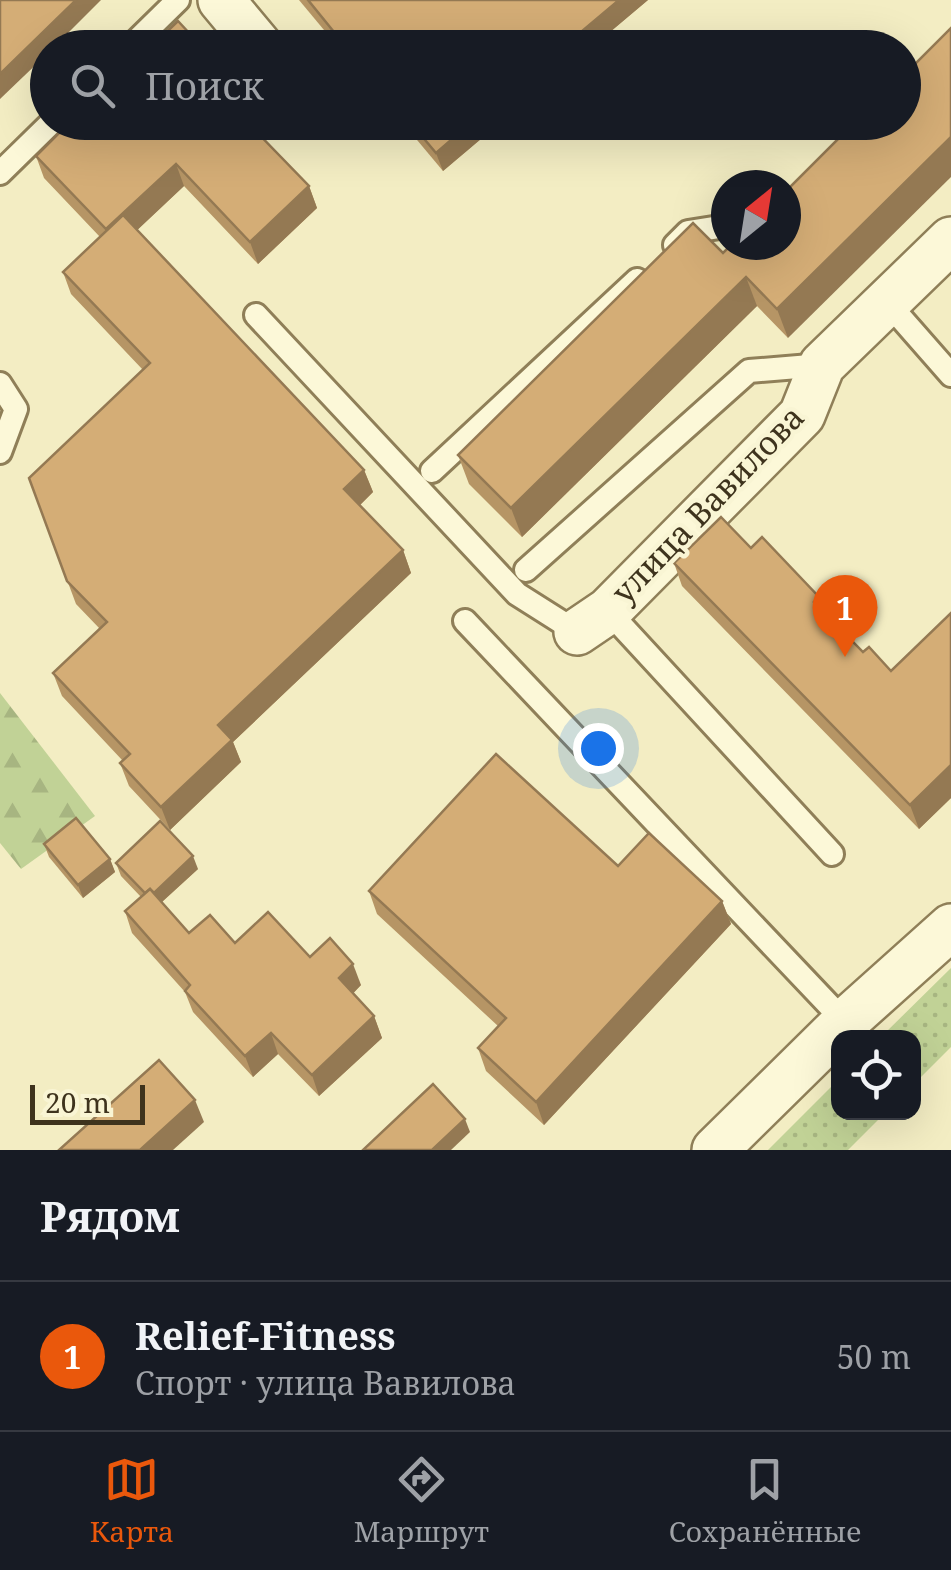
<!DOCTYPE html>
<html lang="ru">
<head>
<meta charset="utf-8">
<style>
	body { margin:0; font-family:"Noto Serif",serif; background:#20242c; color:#f1f3f6 }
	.controls { position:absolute; right:30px; bottom:30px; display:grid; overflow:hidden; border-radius:20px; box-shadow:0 10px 40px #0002 }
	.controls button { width:90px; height:90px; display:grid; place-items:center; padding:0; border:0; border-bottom:2px solid #363941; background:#171b24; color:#f1f3f6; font:50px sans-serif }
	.compass { position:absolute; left:711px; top:170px; width:90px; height:90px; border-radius:50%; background:#171b24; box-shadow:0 10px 40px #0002; rotate:30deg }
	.scale { position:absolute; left:30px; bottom:25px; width:115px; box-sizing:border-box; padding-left:10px; border:5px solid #3e331d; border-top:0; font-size:28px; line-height:35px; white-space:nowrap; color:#3e331d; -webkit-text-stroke:8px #f9f5d4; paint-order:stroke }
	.you { position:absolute; left:598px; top:748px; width:35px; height:35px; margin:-25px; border:8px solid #fff; border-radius:50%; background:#1a73e8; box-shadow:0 0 0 15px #1a73e833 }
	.badge { display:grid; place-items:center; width:65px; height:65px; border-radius:50%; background:#ea580c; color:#fff; font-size:32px; font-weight:700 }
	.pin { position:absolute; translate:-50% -82px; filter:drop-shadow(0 2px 5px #0008) }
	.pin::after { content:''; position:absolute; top:52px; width:35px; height:30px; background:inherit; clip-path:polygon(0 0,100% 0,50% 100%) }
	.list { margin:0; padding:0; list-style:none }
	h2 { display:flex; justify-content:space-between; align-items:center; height:130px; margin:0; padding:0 40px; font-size:42px }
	h2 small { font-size:32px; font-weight:400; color:#9ea1a6 }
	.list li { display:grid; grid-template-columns:65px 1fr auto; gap:30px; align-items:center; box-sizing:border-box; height:150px; padding:0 40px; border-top:2px solid #363941 }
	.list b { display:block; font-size:38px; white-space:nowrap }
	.list p { margin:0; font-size:32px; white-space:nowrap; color:#9ea1a6 }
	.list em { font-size:32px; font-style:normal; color:#9ea1a6 }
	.icon { flex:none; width:55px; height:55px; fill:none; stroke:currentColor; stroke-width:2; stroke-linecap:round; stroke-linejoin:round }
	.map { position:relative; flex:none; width:951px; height:1150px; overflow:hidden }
	.search { position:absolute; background:#171b24; box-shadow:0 10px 40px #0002; left:30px; right:30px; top:30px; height:110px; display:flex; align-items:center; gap:25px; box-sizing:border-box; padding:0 35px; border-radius:55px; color:#9ea1a6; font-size:38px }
	.sheet { height:280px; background:#171b24 }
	nav { display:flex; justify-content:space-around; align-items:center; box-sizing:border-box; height:140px; border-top:2px solid #363941; background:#171b24; font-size:28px; color:#9ea1a6 }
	nav a { display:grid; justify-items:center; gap:5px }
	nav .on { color:#ea580c }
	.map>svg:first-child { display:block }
</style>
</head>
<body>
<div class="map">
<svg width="951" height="1150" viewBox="0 0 951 1150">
	<defs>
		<pattern id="grass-dots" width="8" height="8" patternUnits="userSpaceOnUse" patternTransform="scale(2.5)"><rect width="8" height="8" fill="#c1d296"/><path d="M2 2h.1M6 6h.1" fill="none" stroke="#a7b581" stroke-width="1.8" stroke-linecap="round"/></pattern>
		<pattern id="forest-firs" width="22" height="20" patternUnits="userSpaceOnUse" patternTransform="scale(2.5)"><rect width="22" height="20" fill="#c1d296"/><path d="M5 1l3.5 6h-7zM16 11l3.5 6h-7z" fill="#a7b581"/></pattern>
	</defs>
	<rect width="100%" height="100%" fill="#f3edc3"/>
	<g fill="url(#grass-dots)">
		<path d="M951 968V1047L914 1084V1038L881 1037Z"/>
		<path d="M838 1080V1112L885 1113 848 1150H768Z"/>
	</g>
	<path fill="url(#forest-firs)" d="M0 693 95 816 21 869 0 843Z"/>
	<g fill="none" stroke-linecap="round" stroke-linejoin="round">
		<defs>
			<g id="service">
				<path d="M129 48 178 0"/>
				<path d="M0 173 52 122"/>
				<path d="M675 245 688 232 726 226"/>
				<path d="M887 302 951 375"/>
				<path d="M256 315 517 594 577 632"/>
				<path d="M0 384 16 409 0 452"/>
				<path d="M432 471 637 280"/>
				<path d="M526 570 749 371 822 365"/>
				<path d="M608 611 832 854"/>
				<path d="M465 621 845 1022"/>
			</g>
			<g id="minor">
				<path d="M221 0 261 48"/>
				<path d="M577 632 608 611 802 415 822 365 951 240"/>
				<path d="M715 1150 845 1022 951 927"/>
			</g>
		</defs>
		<use href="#service" stroke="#8f7f58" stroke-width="28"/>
		<use href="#minor" stroke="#8f7f58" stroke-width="50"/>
		<use href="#service" stroke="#fcf8d8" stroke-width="22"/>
		<use href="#minor" stroke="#fcf8d8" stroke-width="45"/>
	</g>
	<g fill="#b69565">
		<path d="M299 0H648L591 48H339Z"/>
		<path d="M402 122H501L443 171Z"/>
		<path d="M249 124 309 186 317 208 258 264 184 186 137 230 364 470 373 492 360 505 403 550 411 573 233 742 241 762 170 830 129 786 120 763 123 761 62 696 53 673 100 629 76 604 29 478 143 370 71 294 63 272 100 237 44 178 36 156Z"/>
		<path d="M786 245 788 338 757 306 522 537 469 484 458 455 723 253Z"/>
		<path d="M751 548 825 613 863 652 891 671 951 613V798L919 829 682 586 674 563Z"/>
		<path d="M44 844 110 859 115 872 83 898 49 857Z"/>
		<path d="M116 863 198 869 162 902 189 933 310 957 361 985 353 993 374 1016 382 1038 319 1096 278 1054 253 1077 193 1012 185 992 132 933 125 911 141 897 121 876Z"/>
		<path d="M618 866 722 901 731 924 544 1125 486 1071 478 1048 498 1026 377 914 369 891Z"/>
	</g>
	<g fill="#947953">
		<path d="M76 0H101L53 48H48V53L0 99V74Z"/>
		<path d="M619 0H648L591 48H562Z"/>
		<path d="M472 122H501L443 171 436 153Z"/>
		<path d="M951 137V177L788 338 777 309Z"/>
		<path d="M176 164 184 186 114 252 106 229Z"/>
		<path d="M309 186 317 208 258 264 250 242Z"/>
		<path d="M746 277 757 306 522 537 511 508Z"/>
		<path d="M364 470 373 492 353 512 344 489Z"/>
		<path d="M403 550 411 573 233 742 241 762 170 830 161 807 218 725Z"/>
		<path d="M819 597 827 620 814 602Z"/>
		<path d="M951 765V798L919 829 910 805Z"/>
		<path d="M193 856 198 869 153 910 149 898Z"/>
		<path d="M110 859 115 872 83 898 78 885Z"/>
		<path d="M722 901 731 924 544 1125 536 1102Z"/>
		<path d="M353 964 361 985 347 1000 339 978Z"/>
		<path d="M374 1016 382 1038 319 1096 312 1075Z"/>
		<path d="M271 1033 278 1054 253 1077 245 1056Z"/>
		<path d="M195 1100 204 1122 173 1150H140Z"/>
		<path d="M465 1119 470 1132 451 1150H432Z"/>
	</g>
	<g fill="#d4ad76" stroke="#947953" stroke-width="2.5">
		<path d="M0 0H76L0 74Z"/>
		<path d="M308 0H619L562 48H347Z"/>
		<path d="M178 21 203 48H150Z"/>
		<path d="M951 28V137L777 309 746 277 511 508 458 455 693 223 723 253 731 245H786V191L855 122H904V75Z"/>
		<path d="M70 122H247L309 186 250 242 176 164 106 229 36 156Z"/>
		<path d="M410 122H472L436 153Z"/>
		<path d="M123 215 364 470 344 489 403 550 218 725 232 740 161 807 120 763 130 754 53 673 107 622 67 581 29 478 150 363 63 272Z"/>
		<path d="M721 517 751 548 762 537 819 597 814 602 863 652 869 647 891 671 951 613V765L910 805 674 563Z"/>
		<path d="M496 754 618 866 649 833 722 901 536 1102 478 1048 506 1018 369 891Z"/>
		<path d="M76 818 110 859 78 885 44 844Z"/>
		<path d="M160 821 193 856 154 893 150 889 145 893 116 863Z"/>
		<path d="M150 889 189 933 210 915 235 943 268 912 310 957 330 938 353 964 339 978 374 1016 312 1075 271 1033 245 1056 185 991 190 985 125 911Z"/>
		<path d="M159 1060 195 1100 140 1150H59Z"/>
		<path d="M433 1084 465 1119 432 1150H363Z"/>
	</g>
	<g text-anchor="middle" stroke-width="9" stroke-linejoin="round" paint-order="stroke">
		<g font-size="32" fill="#3e331d" stroke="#f9f5d4">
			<text transform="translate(708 505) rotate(-46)" y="11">улица Вавилова</text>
		</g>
	</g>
</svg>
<div class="controls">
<button><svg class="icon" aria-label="locate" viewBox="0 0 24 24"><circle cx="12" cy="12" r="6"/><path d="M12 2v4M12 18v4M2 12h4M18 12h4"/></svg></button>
</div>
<svg class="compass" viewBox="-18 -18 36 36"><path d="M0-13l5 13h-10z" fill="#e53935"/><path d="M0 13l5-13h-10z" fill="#9ea1a6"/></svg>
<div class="scale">20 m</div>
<div class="you"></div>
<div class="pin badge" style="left:845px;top:657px">1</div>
<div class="search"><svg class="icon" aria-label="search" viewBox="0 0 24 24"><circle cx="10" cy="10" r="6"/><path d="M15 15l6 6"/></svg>Поиск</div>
</div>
<section class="sheet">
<h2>Рядом<small></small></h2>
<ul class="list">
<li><span class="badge">1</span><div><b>Relief-Fitness</b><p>Спорт · улица Вавилова</p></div><em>50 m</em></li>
</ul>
</section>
<nav>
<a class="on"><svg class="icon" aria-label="map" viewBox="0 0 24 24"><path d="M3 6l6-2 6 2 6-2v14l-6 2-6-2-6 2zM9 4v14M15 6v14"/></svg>Карта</a>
<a><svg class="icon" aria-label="directions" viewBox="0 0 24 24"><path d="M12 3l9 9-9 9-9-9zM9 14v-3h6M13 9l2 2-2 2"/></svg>Маршрут</a>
<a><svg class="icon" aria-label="saved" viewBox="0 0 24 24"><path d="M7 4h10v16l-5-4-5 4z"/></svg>Сохранённые</a>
</nav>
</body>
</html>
